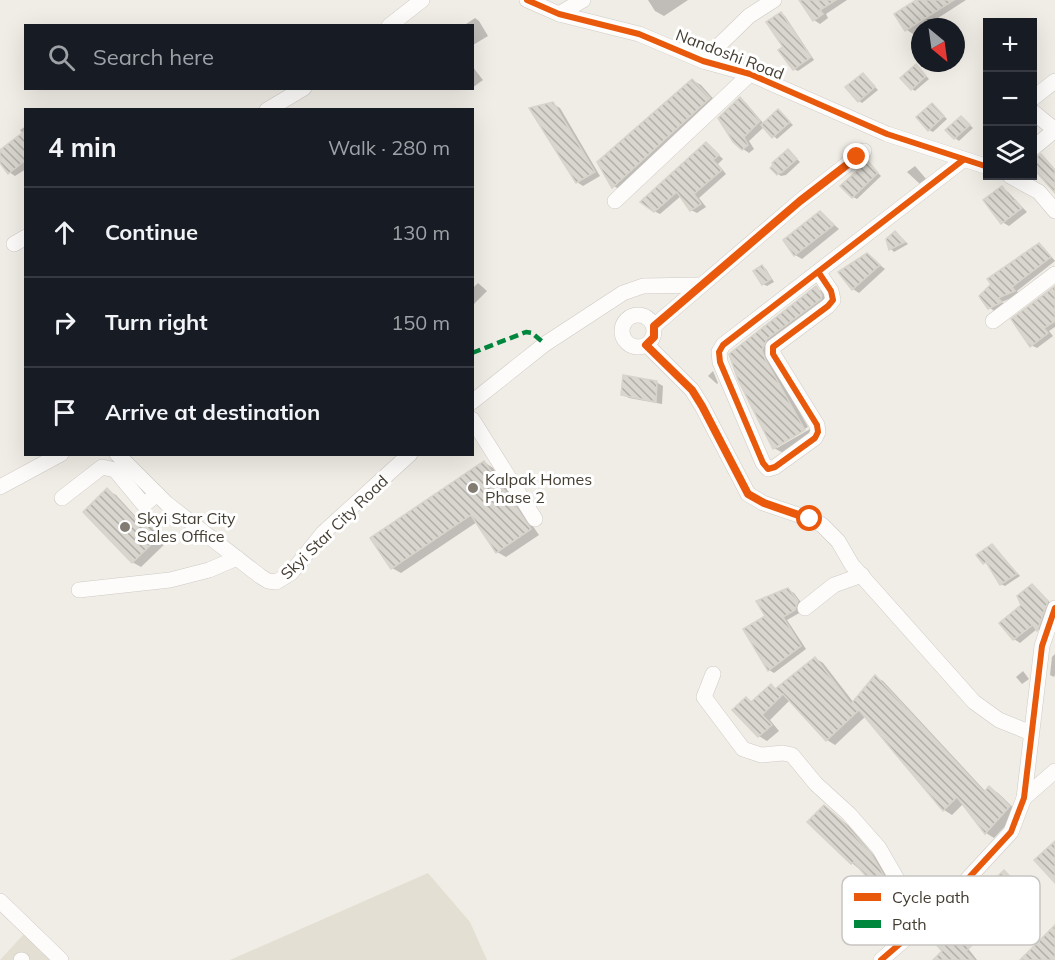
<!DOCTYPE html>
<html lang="en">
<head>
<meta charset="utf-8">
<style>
	body { margin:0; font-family:Mulish,sans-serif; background:#242831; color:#f1f3f6 }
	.controls { position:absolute; right:18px; top:18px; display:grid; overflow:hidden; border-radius:0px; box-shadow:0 6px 24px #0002 }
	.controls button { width:54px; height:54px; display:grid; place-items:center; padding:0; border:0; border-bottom:2px solid #363941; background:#171b24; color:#f1f3f6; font:30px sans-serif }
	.compass { position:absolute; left:911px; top:18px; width:54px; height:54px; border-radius:50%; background:#171b24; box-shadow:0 6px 24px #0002; rotate:151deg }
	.stop { position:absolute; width:18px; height:18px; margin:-14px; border:4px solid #ea580c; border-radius:50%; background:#fff }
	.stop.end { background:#ea580c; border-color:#fff; box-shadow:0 2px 6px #0008 }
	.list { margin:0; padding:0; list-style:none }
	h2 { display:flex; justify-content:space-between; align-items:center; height:78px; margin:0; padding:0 24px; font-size:26px }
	h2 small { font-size:20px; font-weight:400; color:#9ea1a6 }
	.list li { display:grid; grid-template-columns:39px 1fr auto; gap:18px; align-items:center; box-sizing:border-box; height:90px; padding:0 24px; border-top:2px solid #363941 }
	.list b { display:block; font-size:22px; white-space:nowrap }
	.list em { font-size:20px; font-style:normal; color:#9ea1a6 }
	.icon { flex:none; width:33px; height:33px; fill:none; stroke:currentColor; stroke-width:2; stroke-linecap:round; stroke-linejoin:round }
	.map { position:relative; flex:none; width:1055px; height:960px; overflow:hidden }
	.search { position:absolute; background:#171b24; box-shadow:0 6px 24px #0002; left:24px; top:24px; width:450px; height:66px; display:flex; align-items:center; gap:15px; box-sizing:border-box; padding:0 21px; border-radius:0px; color:#9ea1a6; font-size:22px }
	.panel { position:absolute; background:#171b24; box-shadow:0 6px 24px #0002; left:24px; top:108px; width:450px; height:348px; border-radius:0px }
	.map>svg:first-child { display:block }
</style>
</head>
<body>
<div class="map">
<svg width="1055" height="960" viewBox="0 0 1055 960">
	<defs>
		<pattern id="building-back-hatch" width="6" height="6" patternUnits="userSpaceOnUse" patternTransform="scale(1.5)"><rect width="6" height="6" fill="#d9d6cf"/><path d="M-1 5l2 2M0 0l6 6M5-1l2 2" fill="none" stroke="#b2afa9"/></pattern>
	</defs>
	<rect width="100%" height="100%" fill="#f0ede6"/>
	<g fill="#e4dfd3">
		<path d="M428 873 470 922 487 960H230Z"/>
		<path d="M24 934 58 960H0Z"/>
	</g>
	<g fill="#0003">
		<path d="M648 0H688L664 16 655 11Z"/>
		<path d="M806 0H847L826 14 828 18 820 24 814 20Z"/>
		<path d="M919 0H966L924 27H920V30L913 34 907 30 896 15Z"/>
		<path d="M781 14 785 16 814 60 798 71 794 69Z"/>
		<path d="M475 18 479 21 488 36 473 45 472 26H463Z"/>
		<path d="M472 66 483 80 472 88Z"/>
		<path d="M916 66 929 79 915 91 912 89Z"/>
		<path d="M863 74 878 90 862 103 859 101Z"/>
		<path d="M692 80 701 85 718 104 622 191 614 186Z"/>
		<path d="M739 99 746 103 764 124 778 111 793 125 777 139 764 127 749 141 754 149 749 153 743 149Z"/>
		<path d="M553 104 560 108 600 176 583 186 577 182Z"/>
		<path d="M932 105 947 119 933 132 929 130Z"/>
		<path d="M962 118 973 128 959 141 955 138Z"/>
		<path d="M26 126V169L15 176 9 172 0 161V151L23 134 20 130Z"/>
		<path d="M706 143 723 159 718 164 726 174 699 198 706 207 697 213 691 210 681 196 660 214 654 211Z"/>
		<path d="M788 151 800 162 786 175 781 176 778 174Z"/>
		<path d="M868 163 881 176 857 199 853 197Z"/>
		<path d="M915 166 927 180 921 185 907 172Z"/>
		<path d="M1002 188 1008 192 1027 212 1009 226 1002 222Z"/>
		<path d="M820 212 839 229 802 259 795 255 785 241Z"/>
		<path d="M895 232 908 244 894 252 891 249 888 240Z"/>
		<path d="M1039 244 1044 248 1055 261 1017 291 1019 294 1002 302 1006 305 994 311 989 307Z"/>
		<path d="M867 255 885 269 859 293 853 289Z"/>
		<path d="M762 266 766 269 774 282 767 286 763 284Z"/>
		<path d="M478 283 487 291 472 306V289Z"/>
		<path d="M816 288 825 293 830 301 776 344 773 365 808 427 777 445V448L810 429 813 436 783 453 774 448 731 355Z"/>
		<path d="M1055 288V327L1049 331 1053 336 1037 348 1031 345Z"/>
		<path d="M713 371 718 383 717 384 708 376Z"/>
		<path d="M656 382 663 386 662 404 629 398 622 394Z"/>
		<path d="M484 462 493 468 539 535 506 557 497 552 477 522 401 573 392 568Z"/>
		<path d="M107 490 116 495 138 519 141 516 150 521 168 541 141 567 132 562Z"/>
		<path d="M992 545 1020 576 1005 586 1001 584 989 564 984 563Z"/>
		<path d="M1032 586 1053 605 1043 633 1037 629 1020 643 1014 639 1023 605Z"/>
		<path d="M788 590 794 593 803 605 801 612 787 620 806 649 774 673 769 670 768 616Z"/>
		<path d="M1055 654V675L1054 677 1050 675 1052 657Z"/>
		<path d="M815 658 823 663 854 703 875 677 883 681 986 792 990 788 998 793 1018 812 994 838 986 833 964 803 952 815 944 810 866 716 835 745 827 740 790 700 770 720 779 731 767 741 759 736 734 710 747 699 753 703 771 686 777 689Z"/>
		<path d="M1023 671 1029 679 1022 684 1016 677Z"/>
		<path d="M824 806 849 826 877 859 891 883 884 890 852 863Z"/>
		<path d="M1004 872 1013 877 1035 901 1006 930 1003 929 988 942 980 937Z"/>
		<path d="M956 933 977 960H935L944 951Z"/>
	</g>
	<g fill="url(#building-back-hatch)" stroke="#d8d4cc" stroke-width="1.5">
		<path d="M799 0H836L820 10 823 14 813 21Z"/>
		<path d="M916 0H954L905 31 894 14Z"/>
		<path d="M781 12 811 57 793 70 778 50 783 47 766 22Z"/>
		<path d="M916 64 926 76 911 90 900 78Z"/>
		<path d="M863 73 875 87 858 102 845 87Z"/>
		<path d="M692 79 710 98 612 188 597 162Z"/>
		<path d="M740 97 760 121 744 137 748 145 742 150 733 142 718 118Z"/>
		<path d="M553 102 595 172 576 183 529 108Z"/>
		<path d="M932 103 944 116 928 131 916 117Z"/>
		<path d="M778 109 790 122 772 138 761 125Z"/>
		<path d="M961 116 970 125 954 139 945 130Z"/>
		<path d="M26 130V160L8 174 0 163V150Z"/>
		<path d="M706 142 719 155 713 160 722 170 694 194 701 204 690 211 677 192 654 212 640 202Z"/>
		<path d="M788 149 797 159 781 173 780 172 777 175 770 168 773 165 772 163Z"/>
		<path d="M1041 154 1055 170V193L1032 167V160Z"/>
		<path d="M868 161 878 173 852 198 840 186Z"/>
		<path d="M1002 186 1013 201 1015 200 1022 208 1001 224 983 200Z"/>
		<path d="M820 211 834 225 794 256 783 240Z"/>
		<path d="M895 231 905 242 889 250 886 239Z"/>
		<path d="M1039 243 1051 257 1012 287 1015 291 998 298 1002 302 988 309 979 296 991 284 987 279Z"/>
		<path d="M867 253 880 265 852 290 838 272Z"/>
		<path d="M762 265 771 279 762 285 753 271Z"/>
		<path d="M816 286 822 295 821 299 767 339 762 350 765 359 805 430 773 449 738 380 729 354Z"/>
		<path d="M1055 286V321L1044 328 1048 333 1030 347 1011 319Z"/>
		<path d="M623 375 657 381 656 402 621 395Z"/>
		<path d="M484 461 531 529 496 553 471 515 391 569 370 538Z"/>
		<path d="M107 488 136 519 141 514 161 535 132 563 83 512Z"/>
		<path d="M992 544 1017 574 1000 585 986 562 983 564 976 555Z"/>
		<path d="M1032 584 1048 601 1037 631 1033 625 1013 640 999 623 1021 605 1017 596Z"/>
		<path d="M788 588 798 601 795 610 783 617 801 646 768 671 743 629 765 616 756 601Z"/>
		<path d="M815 657 851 704 875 675 984 792 989 786 1010 806 985 834 957 797 943 811 859 710 826 741 783 694 762 715 772 725 758 737 732 710 746 697 751 702 771 684 775 689Z"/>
		<path d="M824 805 842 821 871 854 886 879 876 888 854 862 851 864 807 822Z"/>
		<path d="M1055 841V883L1034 860Z"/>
		<path d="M1004 870 1027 896 996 926 994 924 966 951 974 960H933L942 951 932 940Z"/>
		<path d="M1055 925V960H1020Z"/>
	</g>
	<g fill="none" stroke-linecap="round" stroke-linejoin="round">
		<defs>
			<g id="minor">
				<path d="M527 0 559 14 639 34 703 61 750 74 887 134 988 167"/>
				<path d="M559 14 583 0"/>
				<path d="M389 26 422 0"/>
				<path d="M703 61 749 16 774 0"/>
				<path d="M1032 99 1055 81"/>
				<path d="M267 110 304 88"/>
				<path d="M1032 111 1055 130"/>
				<path d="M1032 149 1055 130"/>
				<path d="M1010 176 1039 192 1055 211"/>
				<path d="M615 201 750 74"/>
				<path d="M14 244 26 237"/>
				<path d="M819 273 831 291 833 300 828 306 773 347V354L817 425 818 432 815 438 775 467 768 469 763 463 720 362 719 352 723 345 963 160"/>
				<circle cx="638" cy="331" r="16"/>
				<path d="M993 321 1055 274"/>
				<path d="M654 326 800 201 864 151"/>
				<path d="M647 345 692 390 702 406 748 494 763 503 810 519 822 525 838 541 852 565 974 702 999 720 1031 733"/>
				<path d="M472 402 545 344 623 293 643 286 701 285"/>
				<path d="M472 419 535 519"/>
				<path d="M117 454 166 503 260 576 268 581 276 582 291 573 323 533 410 454"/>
				<path d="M0 487 61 454"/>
				<path d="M62 498 102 467 115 470 144 505 157 494"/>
				<path d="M79 590 170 580 209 570 237 558"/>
				<path d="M805 608 834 585 862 575"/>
				<path d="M713 674 704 697 743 749 761 755 783 753 792 755 816 784 849 814 879 848 901 886 927 920"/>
				<path d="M1024 798 1055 771"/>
				<path d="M0 901 61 960"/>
				<path d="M21 960H22"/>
				<path d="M881 960 939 910 1011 832 1024 798 1042 646 1055 608"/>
			</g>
		</defs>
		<use href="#minor" stroke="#cecac4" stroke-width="16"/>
		<use href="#minor" stroke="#fdfcfb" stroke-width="15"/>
		<path stroke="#00873e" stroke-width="4.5" stroke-dasharray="9 4.5" stroke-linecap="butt" d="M472 353 526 332 532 333 545 344"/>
		<defs>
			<g id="cycleway">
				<path d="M527 0 559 14 639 34 703 61 750 74 887 134 988 167"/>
				<path d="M819 273 831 291 833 300 828 306 773 347V354L817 425 818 432 815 438 775 467 768 469 763 463 720 362 719 352 723 345 963 160"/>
				<path d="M881 960 939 910 1011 832 1024 798 1042 646 1055 608"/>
			</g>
		</defs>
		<use href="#cycleway" stroke="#fff" stroke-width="10"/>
		<use href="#cycleway" stroke="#e8590c" stroke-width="6"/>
	</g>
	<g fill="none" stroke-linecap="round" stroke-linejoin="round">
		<path stroke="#ea580c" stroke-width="8" d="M810 519 764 503 748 494 702 406 692 390 646 345 654 337V326L800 201 857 157"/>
	</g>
	<g fill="#817b72" stroke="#fff" stroke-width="2">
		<circle cx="473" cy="488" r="6"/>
		<circle cx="125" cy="527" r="6"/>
	</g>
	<g text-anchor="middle" stroke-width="6" stroke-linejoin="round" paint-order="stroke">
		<g font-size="16" fill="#453e33" stroke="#fff">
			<text transform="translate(730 54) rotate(21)" y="6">Nandoshi Road</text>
			<text transform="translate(334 527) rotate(-44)" y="6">Skyi Star City Road</text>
		</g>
		<g font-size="16" fill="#453e33" stroke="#fff" text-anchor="start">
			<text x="485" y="485">Kalpak Homes<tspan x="485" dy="18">Phase 2</tspan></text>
			<text x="137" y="524">Skyi Star City<tspan x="137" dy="18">Sales Office</tspan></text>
		</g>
	</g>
	<rect x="842" y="876" width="198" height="69" rx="9" fill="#fff" stroke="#c7c5c2" stroke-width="1.5"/>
	<rect x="854" y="893" width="27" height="8" fill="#e8590c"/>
	<rect x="854" y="920" width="27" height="8" fill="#00873e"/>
	<g font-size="16" fill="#453e33">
		<text x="892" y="903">Cycle path</text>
		<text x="892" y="930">Path</text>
	</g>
</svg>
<div class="controls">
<button>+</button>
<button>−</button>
<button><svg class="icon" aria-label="layers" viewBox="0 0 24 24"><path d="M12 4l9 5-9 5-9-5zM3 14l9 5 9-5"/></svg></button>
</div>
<svg class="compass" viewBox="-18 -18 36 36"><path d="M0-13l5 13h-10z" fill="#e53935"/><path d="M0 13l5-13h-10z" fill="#9ea1a6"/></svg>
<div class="stop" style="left:810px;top:519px"></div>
<div class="stop end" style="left:857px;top:157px"></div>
<div class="search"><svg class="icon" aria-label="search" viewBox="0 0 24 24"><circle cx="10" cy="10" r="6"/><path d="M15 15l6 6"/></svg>Search here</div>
<section class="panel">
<h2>4 min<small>Walk · 280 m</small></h2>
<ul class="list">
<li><svg class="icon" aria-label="ahead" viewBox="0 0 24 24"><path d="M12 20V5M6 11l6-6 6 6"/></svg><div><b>Continue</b></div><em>130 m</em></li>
<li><svg class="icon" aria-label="right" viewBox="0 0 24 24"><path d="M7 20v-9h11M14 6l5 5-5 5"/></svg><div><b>Turn right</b></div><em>150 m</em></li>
<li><svg class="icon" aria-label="arrive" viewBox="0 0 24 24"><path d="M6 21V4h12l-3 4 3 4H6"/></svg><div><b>Arrive at destination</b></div></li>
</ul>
</section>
</div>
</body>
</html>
